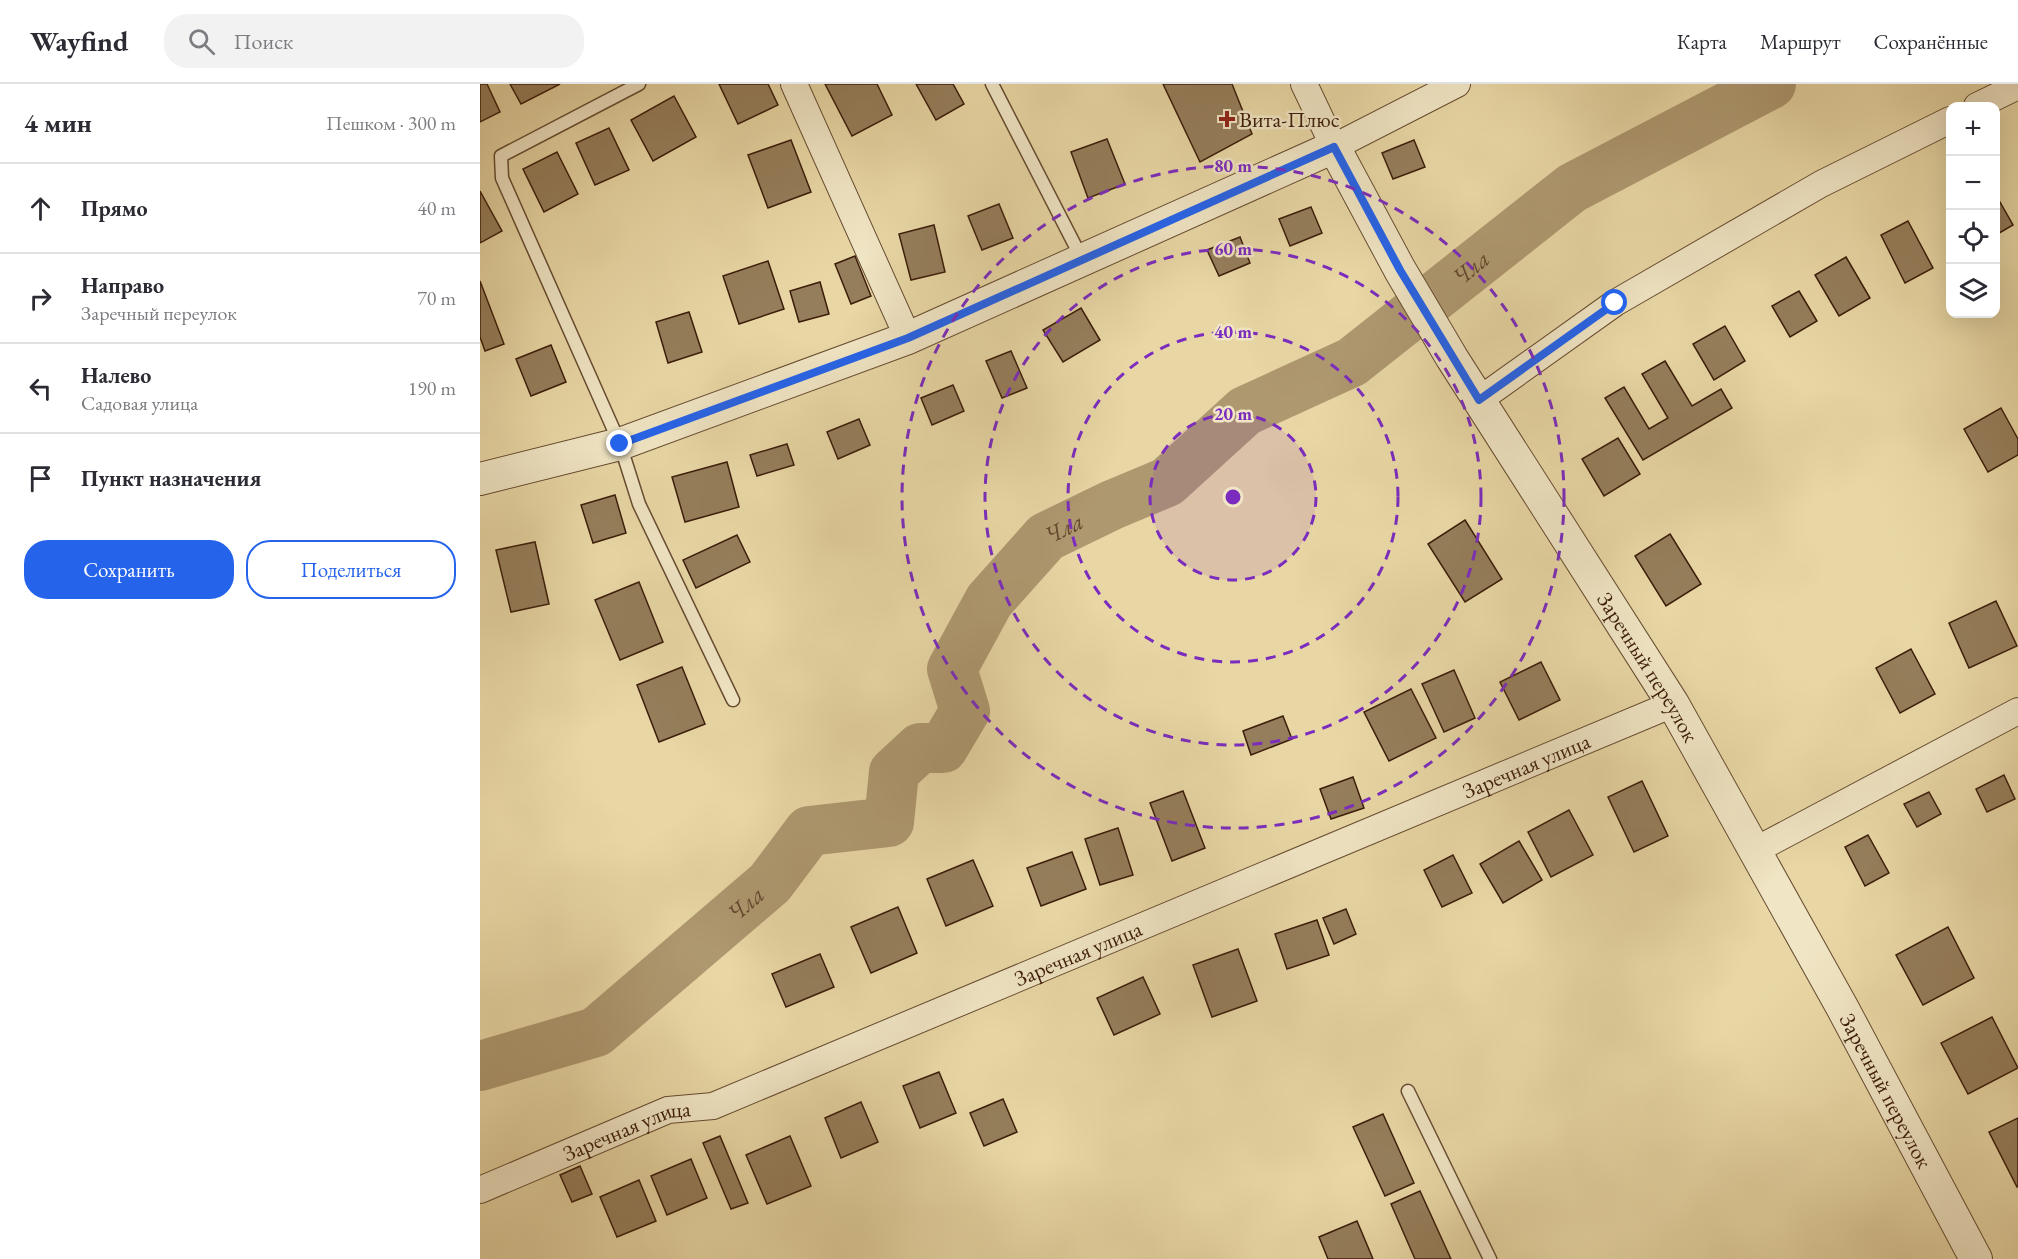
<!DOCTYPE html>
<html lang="ru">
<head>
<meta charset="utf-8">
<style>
	body { margin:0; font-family:"EB Garamond",serif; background:#f2f2f3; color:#2b2b33 }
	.controls { position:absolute; right:18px; top:18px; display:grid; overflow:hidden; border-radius:12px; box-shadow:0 6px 24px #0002 }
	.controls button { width:54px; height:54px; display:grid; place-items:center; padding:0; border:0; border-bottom:2px solid #e1e1e2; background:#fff; color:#2b2b33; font:30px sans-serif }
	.stop { position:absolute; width:18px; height:18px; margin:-14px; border:4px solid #2563eb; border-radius:50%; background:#fff }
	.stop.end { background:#2563eb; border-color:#fff; box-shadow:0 2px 6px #0008 }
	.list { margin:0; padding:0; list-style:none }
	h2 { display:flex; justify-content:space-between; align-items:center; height:78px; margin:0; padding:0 24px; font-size:26px }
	h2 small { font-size:20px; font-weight:400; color:#7c7c81 }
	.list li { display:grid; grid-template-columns:39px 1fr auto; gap:18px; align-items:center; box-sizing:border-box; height:90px; padding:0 24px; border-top:2px solid #e1e1e2 }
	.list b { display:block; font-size:22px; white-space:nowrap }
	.list p { margin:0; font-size:20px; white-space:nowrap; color:#7c7c81 }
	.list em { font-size:20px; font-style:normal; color:#7c7c81 }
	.actions { display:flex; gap:12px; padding:18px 24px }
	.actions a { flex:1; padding:14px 0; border:2px solid #2563eb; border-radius:24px; text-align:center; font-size:21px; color:#2563eb }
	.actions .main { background:#2563eb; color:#fff }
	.icon { flex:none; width:33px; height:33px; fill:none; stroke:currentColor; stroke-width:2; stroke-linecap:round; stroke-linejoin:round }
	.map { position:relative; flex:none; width:1538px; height:1175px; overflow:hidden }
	header { display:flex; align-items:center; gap:36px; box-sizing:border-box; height:84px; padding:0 30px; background:#fff; border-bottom:2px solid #e1e1e2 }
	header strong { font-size:28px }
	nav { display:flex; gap:33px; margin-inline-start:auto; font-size:21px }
	.search { width:420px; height:54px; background:#f2f2f3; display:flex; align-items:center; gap:15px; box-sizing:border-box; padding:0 21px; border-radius:24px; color:#7c7c81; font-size:22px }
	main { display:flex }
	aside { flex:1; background:#fff }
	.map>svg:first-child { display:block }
</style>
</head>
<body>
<header>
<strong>Wayfind</strong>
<div class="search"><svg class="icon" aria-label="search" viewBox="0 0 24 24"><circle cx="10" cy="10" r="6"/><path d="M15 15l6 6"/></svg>Поиск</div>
<nav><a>Карта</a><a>Маршрут</a><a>Сохранённые</a></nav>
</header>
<main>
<aside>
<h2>4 мин<small>Пешком · 300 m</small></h2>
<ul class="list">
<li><svg class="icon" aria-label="ahead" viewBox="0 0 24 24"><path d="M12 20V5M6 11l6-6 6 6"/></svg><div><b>Прямо</b></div><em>40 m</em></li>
<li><svg class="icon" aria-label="right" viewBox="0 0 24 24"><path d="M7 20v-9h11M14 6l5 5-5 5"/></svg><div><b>Направо</b><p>Заречный переулок</p></div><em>70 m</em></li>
<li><svg class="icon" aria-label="left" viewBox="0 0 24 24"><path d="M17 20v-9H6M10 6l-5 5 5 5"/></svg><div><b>Налево</b><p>Садовая улица</p></div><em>190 m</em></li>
<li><svg class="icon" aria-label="arrive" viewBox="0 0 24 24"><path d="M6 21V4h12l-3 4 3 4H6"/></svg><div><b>Пункт назначения</b></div></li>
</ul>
<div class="actions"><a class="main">Сохранить</a><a>Поделиться</a></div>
</aside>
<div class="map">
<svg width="1538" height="1175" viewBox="0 0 1538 1175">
	<rect width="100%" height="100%" fill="#e8d7a5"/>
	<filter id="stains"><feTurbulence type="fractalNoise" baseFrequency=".00333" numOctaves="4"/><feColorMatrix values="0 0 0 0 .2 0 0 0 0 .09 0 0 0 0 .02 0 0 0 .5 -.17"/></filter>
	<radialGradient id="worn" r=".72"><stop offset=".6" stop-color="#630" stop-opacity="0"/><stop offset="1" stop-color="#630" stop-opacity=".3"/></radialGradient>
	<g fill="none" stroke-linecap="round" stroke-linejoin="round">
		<path stroke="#ae9870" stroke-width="50" id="s1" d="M0 982 116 948 290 799 329 747 409 738 414 688 440 664H463L485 627 472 585 509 517 566 453 632 421 687 398 765 327 872 278 1092 104 1291 0"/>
	</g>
	<g fill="#957e5b" stroke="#3c1d0a" stroke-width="1.5">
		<path d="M0 0H7L20 28 0 38Z"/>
		<path d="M30 0H80L41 20Z"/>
		<path d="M239 0H288L298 21 258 40Z"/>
		<path d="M345 0H397L412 31 372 52Z"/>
		<path d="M436 0H473L484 20 456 36Z"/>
		<path d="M683 0H752L772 50 720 78Z"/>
		<path d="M194 12 216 53 173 77 151 36Z"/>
		<path d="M129 44 149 86 115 101 96 59Z"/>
		<path d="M627 55 645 100 608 114 591 68Z"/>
		<path d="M311 56 331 108 288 124 268 71Z"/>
		<path d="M934 56 945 83 913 95 902 69Z"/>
		<path d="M77 68 98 110 64 128 43 85Z"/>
		<path d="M0 107 22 147 0 159Z"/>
		<path d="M1516 111 1533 141 1516 151Z"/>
		<path d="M519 120 533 154 502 166 488 132Z"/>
		<path d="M831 123 842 149 810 162 799 135Z"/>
		<path d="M1428 137 1453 184 1425 199 1401 151Z"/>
		<path d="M454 141 465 188 431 196 419 150Z"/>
		<path d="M760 153 770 179 739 192 727 166Z"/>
		<path d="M375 172 391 212 371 220 355 180Z"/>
		<path d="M1366 173 1390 214 1359 232 1335 191Z"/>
		<path d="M288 177 304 225 259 240 243 192Z"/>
		<path d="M0 197 24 260 5 267 0 253Z"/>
		<path d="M340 198 349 230 319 238 310 207Z"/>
		<path d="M1319 207 1337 237 1310 253 1292 222Z"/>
		<path d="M601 224 620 256 583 278 563 246Z"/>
		<path d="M209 228 222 268 188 279 176 238Z"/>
		<path d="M1245 242 1265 277 1234 296 1213 260Z"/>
		<path d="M71 261 86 298 51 312 36 275Z"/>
		<path d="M531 267 547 304 522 314 506 277Z"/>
		<path d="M1185 277 1212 322 1241 305 1252 324 1163 376 1125 314 1144 303 1169 345 1188 334 1162 290Z"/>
		<path d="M473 301 484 327 452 341 441 314Z"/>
		<path d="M1521 324 1538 355V371L1508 388 1484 345Z"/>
		<path d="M379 335 390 361 358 375 347 348Z"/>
		<path d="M1138 354 1160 390 1124 412 1102 375Z"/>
		<path d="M307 360 314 381 277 392 270 371Z"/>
		<path d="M247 378 259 423 205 438 192 393Z"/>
		<path d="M135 411 146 449 113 459 101 421Z"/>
		<path d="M985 436 1022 495 985 518 948 460Z"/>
		<path d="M1190 450 1221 500 1186 522 1155 472Z"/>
		<path d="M257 451 270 478 216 504 203 476Z"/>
		<path d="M55 458 69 520 31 528 16 466Z"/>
		<path d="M159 498 183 558 140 576 115 516Z"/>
		<path d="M1516 517 1537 562 1489 584 1469 539Z"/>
		<path d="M1431 565 1455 610 1420 629 1396 584Z"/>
		<path d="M1061 578 1080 616 1039 636 1020 598Z"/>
		<path d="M202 583 225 640 179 658 157 601Z"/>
		<path d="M974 586 995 634 964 648 942 600Z"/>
		<path d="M931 605 956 654 909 677 884 628Z"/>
		<path d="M803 632 812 655 771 671 763 647Z"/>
		<path d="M1524 691 1535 715 1507 728 1496 705Z"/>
		<path d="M873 693 884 724 851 735 840 705Z"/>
		<path d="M1162 697 1188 752 1154 768 1128 713Z"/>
		<path d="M703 707 725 764 692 777 670 719Z"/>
		<path d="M1449 708 1461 730 1437 743 1424 720Z"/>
		<path d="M1089 726 1113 771 1071 793 1048 748Z"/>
		<path d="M638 744 653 791 620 801 605 755Z"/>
		<path d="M1388 751 1409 789 1385 802 1365 763Z"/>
		<path d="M1039 757 1062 796 1023 819 1000 780Z"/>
		<path d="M592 768 606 805 561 822 547 784Z"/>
		<path d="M973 771 992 809 962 823 944 786Z"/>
		<path d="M493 776 513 822 466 842 447 795Z"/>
		<path d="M418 823 437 869 391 889 371 843Z"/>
		<path d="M866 825 876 850 854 860 843 834Z"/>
		<path d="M837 836 849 871 807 885 795 850Z"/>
		<path d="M1468 843 1494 894 1443 921 1416 871Z"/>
		<path d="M758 865 777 917 732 933 713 881Z"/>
		<path d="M340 870 354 903 306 923 292 890Z"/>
		<path d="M663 893 680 930 634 951 617 914Z"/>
		<path d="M1512 933 1538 984 1488 1010 1461 959Z"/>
		<path d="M459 988 476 1029 440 1044 423 1002Z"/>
		<path d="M523 1015 537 1048 504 1062 490 1029Z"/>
		<path d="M381 1018 398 1058 361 1074 345 1034Z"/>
		<path d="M903 1030 934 1099 905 1112 873 1043Z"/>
		<path d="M1538 1034V1102L1537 1103 1509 1048Z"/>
		<path d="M240 1052 268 1119 251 1125 223 1059Z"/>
		<path d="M310 1052 331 1102 287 1120 266 1071Z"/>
		<path d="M211 1075 227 1114 187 1131 171 1092Z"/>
		<path d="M100 1082 112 1110 92 1118 80 1091Z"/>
		<path d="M159 1096 176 1137 137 1153 120 1113Z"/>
		<path d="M940 1107 971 1175H935L911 1120Z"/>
		<path d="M877 1137 893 1175H848L839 1153Z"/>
	</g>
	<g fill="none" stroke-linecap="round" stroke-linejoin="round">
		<defs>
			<g id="service">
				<path d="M159 0 21 72 22 94 140 360 159 420 253 616"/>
				<path d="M512 0 602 175"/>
				<path d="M928 1007 1010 1175"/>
			</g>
			<g id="minor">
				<path d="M314 0 428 254"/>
				<path d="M824 0 854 63 977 0"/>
				<path d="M1497 22 1538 2"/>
				<path d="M999 316 1135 219 1341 100 1470 36"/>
				<path d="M1274 767 1538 627"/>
				<path id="s2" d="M0 1106 188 1026 233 1022 1193 620"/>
			</g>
			<g id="tertiary">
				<path id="s3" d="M0 395 140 360 428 254 854 63 920 186 972 274 1193 620 1362 923 1496 1175"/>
			</g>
		</defs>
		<use href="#service" stroke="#674c31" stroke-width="15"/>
		<use href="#minor" stroke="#674c31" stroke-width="28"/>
		<use href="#tertiary" stroke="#674c31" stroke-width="34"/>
		<use href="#service" stroke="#f0e5c4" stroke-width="12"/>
		<use href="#minor" stroke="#f0e5c4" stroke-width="26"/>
		<use href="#tertiary" stroke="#f0e5c4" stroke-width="32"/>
	</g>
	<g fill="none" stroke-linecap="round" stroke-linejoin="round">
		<path stroke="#2563eb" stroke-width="8" d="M140 360 428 254 854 63 920 186 999 316 1135 219"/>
	</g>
	<circle cx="753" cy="413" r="83" fill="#7b2cbf" fill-opacity=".12"/>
	<g fill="none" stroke="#7b2cbf" stroke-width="3" stroke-dasharray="10 8">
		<circle cx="753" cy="413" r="83"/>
		<circle cx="753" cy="413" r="165"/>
		<circle cx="753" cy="413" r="248"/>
		<circle cx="753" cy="413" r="331"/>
	</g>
	<path fill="#8f2418" stroke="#f0e5c4" stroke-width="2" d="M744 26h6v6h6v6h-6v6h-6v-6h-6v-6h6z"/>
	<g text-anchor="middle" stroke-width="5" stroke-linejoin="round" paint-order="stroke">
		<g font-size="22" fill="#3c1d0a" stroke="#f0e5c4" text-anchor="start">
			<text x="759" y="43">Вита-Плюс</text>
		</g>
		<g font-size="22" fill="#3c1d0a" stroke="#f0e5c4">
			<text dy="8" stroke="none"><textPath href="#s3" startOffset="1526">Заречный переулок</textPath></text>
			<text dy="8" stroke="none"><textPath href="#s2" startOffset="1131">Заречная улица</textPath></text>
			<text dy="8" stroke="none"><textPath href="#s2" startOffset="645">Заречная улица</textPath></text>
			<text dy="8" stroke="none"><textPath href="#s3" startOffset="2012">Заречный переулок</textPath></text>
			<text dy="8" stroke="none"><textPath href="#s2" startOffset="159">Заречная улица</textPath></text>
		</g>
		<g font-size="24" font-style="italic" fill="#64482e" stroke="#f0e5c4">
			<text dy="8" stroke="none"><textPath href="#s1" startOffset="1362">Чла</textPath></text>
			<text dy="8" stroke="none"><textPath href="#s1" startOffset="874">Чла</textPath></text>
			<text dy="8" stroke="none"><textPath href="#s1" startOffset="318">Чла</textPath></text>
		</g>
	</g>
	<circle cx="753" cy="413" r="9" fill="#7b2cbf" stroke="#f0e5c4" stroke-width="3"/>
	<g font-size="18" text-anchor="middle" font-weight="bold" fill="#7b2cbf" stroke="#f0e5c4" stroke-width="5" stroke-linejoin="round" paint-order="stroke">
		<text x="753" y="88">80 m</text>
		<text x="753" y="171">60 m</text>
		<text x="753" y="254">40 m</text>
		<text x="753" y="336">20 m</text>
	</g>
	<rect width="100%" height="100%" filter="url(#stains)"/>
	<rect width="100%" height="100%" fill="url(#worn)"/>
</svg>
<div class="controls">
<button>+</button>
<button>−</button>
<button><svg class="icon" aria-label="locate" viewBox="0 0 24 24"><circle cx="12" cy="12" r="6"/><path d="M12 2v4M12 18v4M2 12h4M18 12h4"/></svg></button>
<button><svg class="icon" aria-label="layers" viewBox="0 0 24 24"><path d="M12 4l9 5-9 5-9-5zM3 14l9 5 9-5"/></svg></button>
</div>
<div class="stop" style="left:1135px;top:219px"></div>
<div class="stop end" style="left:140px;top:360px"></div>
</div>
</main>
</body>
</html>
